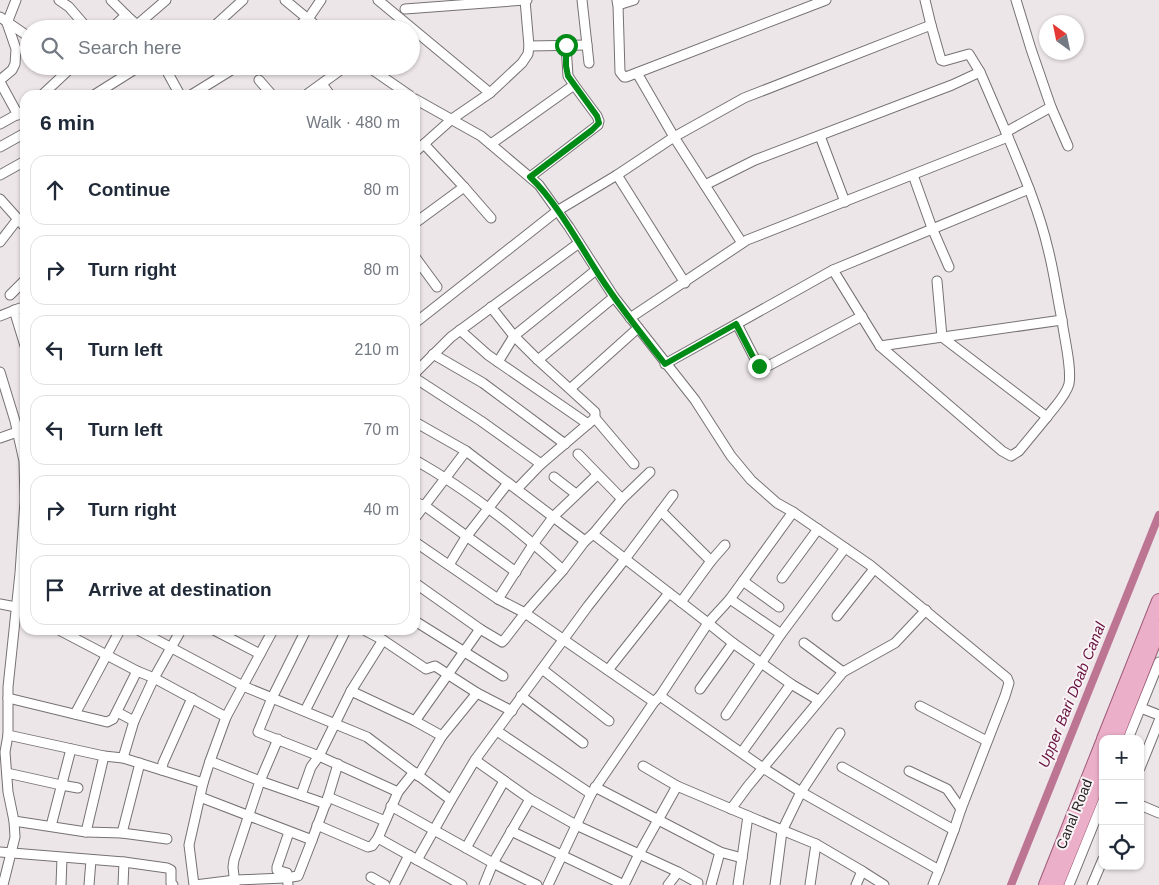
<!DOCTYPE html>
<html lang="en">
<head>
<meta charset="utf-8">
<style>
	body { margin:0; font-family:Helvetica,sans-serif; background:#f2f2f3; color:#1f2937 }
	.controls { position:absolute; right:15px; bottom:15px; display:grid; overflow:hidden; border-radius:10px; box-shadow:0 1px 4px #0004 }
	.controls button { width:45px; height:45px; display:grid; place-items:center; padding:0; border:0; border-bottom:1px solid #e0e1e3; background:#fff; color:#1f2937; font:25px sans-serif }
	.compass { position:absolute; left:1039px; top:15px; width:45px; height:45px; border-radius:50%; background:#fff; box-shadow:0 1px 4px #0004; rotate:327deg }
	.stop { position:absolute; width:15px; height:15px; margin:-11px; border:4px solid #008a16; border-radius:50%; background:#fff }
	.stop.end { background:#008a16; border-color:#fff; box-shadow:0 1px 5px #0008 }
	.list { margin:0; padding:0; list-style:none }
	h2 { display:flex; justify-content:space-between; align-items:center; height:65px; margin:0; padding:0 20px; font-size:21px }
	h2 small { font-size:16px; font-weight:400; color:#747a83 }
	.list li { display:grid; grid-template-columns:32px 1fr auto; gap:15px; align-items:center; box-sizing:border-box; height:70px; margin:0 10px 10px; padding:0 10px; border:1px solid #e0e1e3; border-radius:15px }
	.list b { display:block; font-size:19px; white-space:nowrap }
	.list em { font-size:16px; font-style:normal; color:#747a83 }
	.icon { flex:none; width:28px; height:28px; fill:none; stroke:currentColor; stroke-width:2; stroke-linecap:round; stroke-linejoin:round }
	.map { position:relative; flex:none; width:1159px; height:885px; overflow:hidden }
	.search { position:absolute; background:#fff; box-shadow:0 1px 4px #0004; left:20px; top:20px; width:400px; height:55px; display:flex; align-items:center; gap:12px; box-sizing:border-box; padding:0 18px; border-radius:28px; color:#747a83; font-size:19px }
	.panel { position:absolute; background:#fff; box-shadow:0 1px 4px #0004; left:20px; top:90px; width:400px; height:545px; border-radius:15px }
	.map>svg:first-child { display:block }
</style>
</head>
<body>
<div class="map">
<svg width="1159" height="885" viewBox="0 0 1159 885">
	<rect width="100%" height="100%" fill="#ede6e8"/>
	<g fill="none" stroke-linecap="round" stroke-linejoin="round">
		<path stroke="#bc7693" stroke-width="8" d="M1011 885 1159 515"/>
		<defs>
			<g id="street">
				<path d="M59 0 69 7 88 29"/>
				<path d="M111 0 126 15"/>
				<path d="M285 0 320 29"/>
				<path d="M378 0 490 93"/>
				<path d="M582 0 589 63"/>
				<path d="M617 1 618 5 634 0"/>
				<path d="M618 5 620 72 624 77H626L826 0"/>
				<path d="M405 9 525 0"/>
				<path d="M0 17 29 37"/>
				<path d="M931 25 941 60 944 61 969 54 980 72"/>
				<path d="M111 29 126 15 137 25 166 0"/>
				<path d="M211 29 243 0"/>
				<path d="M294 29 308 19 321 0"/>
				<path d="M566 45 568 76 574 85"/>
				<path d="M529 46 587 45"/>
				<path d="M164 66 180 95"/>
				<path d="M367 66 409 95"/>
				<path d="M637 73 674 137 742 243"/>
				<path d="M0 80 12 70 15 64 16 49 7 23 16 0"/>
				<path d="M259 80 272 95"/>
				<path d="M0 82 18 115"/>
				<path d="M322 84 330 95"/>
				<path d="M42 95 73 66"/>
				<path d="M94 95 140 66"/>
				<path d="M191 95 238 66"/>
				<path d="M306 95 346 66"/>
				<path d="M415 99 481 136 539 185 569 227 614 297 695 400 731 456 751 480 777 503 793 512 870 565 1007 678 1009 683 1005 696 961 809 954 830"/>
				<path d="M1051 107 1068 146"/>
				<path d="M0 124 25 110"/>
				<path d="M1006 132 1051 107 1031 49 1016 0"/>
				<path d="M820 136 845 202"/>
				<path d="M491 144 574 85 597 116 599 121 598 125 530 177"/>
				<path d="M0 147 25 133"/>
				<path d="M415 152 452 119 490 93 522 63 528 54 529 46 525 0H527"/>
				<path d="M0 175 25 161"/>
				<path d="M617 175 685 283"/>
				<path d="M913 175 932 228 949 267"/>
				<path d="M705 185 755 160 952 85 980 72 1008 137"/>
				<path d="M464 187 491 218"/>
				<path d="M0 199 25 227"/>
				<path d="M415 223 464 187 424 144"/>
				<path d="M0 242 17 220 25 217"/>
				<path d="M415 257 437 287"/>
				<path d="M833 270 1029 189"/>
				<path d="M937 281 942 337 1047 417C1054 407 1066 396 1069 384 1072 367 1064 338 1062 320"/>
				<path d="M10 295 25 280"/>
				<path d="M491 307 514 336 538 360 595 412V418L541 464"/>
				<path d="M14 310 25 346"/>
				<path d="M0 316 20 308 25 310"/>
				<path d="M630 318 747 240 1008 137C1023 173 1039 210 1048 249 1054 272 1057 296 1062 320L880 346 833 270 665 364"/>
				<path d="M415 323 557 211 617 175 674 137 744 98 931 25 925 0"/>
				<path d="M737 324 757 363 759 366H768L862 316"/>
				<path d="M460 330 488 355 588 424"/>
				<path d="M880 346 1002 451 1011 456 1019 451 1047 417"/>
				<path d="M433 354 483 383 565 444"/>
				<path d="M538 360 614 297"/>
				<path d="M498 362 514 336 596 270"/>
				<path d="M0 372 15 421 24 461 25 500"/>
				<path d="M415 373 451 337 579 243"/>
				<path d="M415 378 481 421 541 464 517 489"/>
				<path d="M571 388 638 328"/>
				<path d="M595 418 634 464"/>
				<path d="M415 422 466 451 585 541 593 534 708 623 660 696 654 702 591 794 548 885"/>
				<path d="M0 438 17 432"/>
				<path d="M578 454 622 499"/>
				<path d="M415 460C468 490 518 529 563 570"/>
				<path d="M554 477 576 494"/>
				<path d="M415 502 425 506 516 572"/>
				<path d="M661 511 711 561"/>
				<path d="M415 518 466 451"/>
				<path d="M593 534 622 499 650 472"/>
				<path d="M585 541 563 570 525 613 654 702"/>
				<path d="M415 542 498 599 525 613 505 639 502 642 480 629 415 583"/>
				<path d="M449 565 466 537 508 483"/>
				<path d="M782 578 818 529"/>
				<path d="M743 581 779 607"/>
				<path d="M498 599 534 543 554 516 597 475"/>
				<path d="M730 599 793 512"/>
				<path d="M681 602 711 561 725 545"/>
				<path d="M0 604 16 607 25 612"/>
				<path d="M837 616 874 569"/>
				<path d="M415 621 503 676"/>
				<path d="M59 630 137 671 154 678 226 717 210 761"/>
				<path d="M138 630 243 686 367 737 451 800 475 760 530 799 576 825 639 854 624 885"/>
				<path d="M214 630 260 654"/>
				<path d="M364 630 383 640 351 691 319 756 398 792"/>
				<path d="M383 640 426 669 435 666 477 693 512 711"/>
				<path d="M804 643 843 672"/>
				<path d="M542 669 609 721"/>
				<path d="M608 670 669 593"/>
				<path d="M791 684 818 700"/>
				<path d="M700 689 733 643"/>
				<path d="M351 691 415 721 442 736 418 776"/>
				<path d="M521 696 583 743"/>
				<path d="M660 696 763 768 801 792 939 870 933 885"/>
				<path d="M8 698 107 722 113 719 137 671"/>
				<path d="M920 706 987 741"/>
				<path d="M1141 708 1159 715"/>
				<path d="M305 711 346 630"/>
				<path d="M117 712 134 721"/>
				<path d="M75 714 120 630"/>
				<path d="M726 715 781 634"/>
				<path d="M226 717 273 630"/>
				<path d="M415 721 480 629"/>
				<path d="M497 731 591 794"/>
				<path d="M8 735 104 756 123 758 203 783 210 761 260 781 234 860 233 867 235 885"/>
				<path d="M442 736 477 693"/>
				<path d="M278 739 260 781 326 804"/>
				<path d="M1128 739 1159 662"/>
				<path d="M742 752 791 684 733 643 708 623 730 599 781 634 845 548"/>
				<path d="M123 758 134 721 154 678 181 630"/>
				<path d="M475 760 588 606 625 559 673 495"/>
				<path d="M643 766 677 786 639 854 678 872 668 885"/>
				<path d="M842 767 954 830 939 870"/>
				<path d="M1140 768 1159 721"/>
				<path d="M162 770 163 763 192 698"/>
				<path d="M909 771 947 789 961 809"/>
				<path d="M414 772 398 792 378 838 462 885"/>
				<path d="M7 773 61 785 78 788"/>
				<path d="M595 787 720 852 742 858 748 816 677 786"/>
				<path d="M301 795 311 767 319 756 258 732 272 698 306 630"/>
				<path d="M200 797 312 840 328 797 385 821"/>
				<path d="M328 797 338 764"/>
				<path d="M530 799 493 863 537 885"/>
				<path d="M1140 805 1159 813"/>
				<path d="M391 806 493 863 484 885"/>
				<path d="M731 809 748 786 843 672 895 643 926 610"/>
				<path d="M748 816 816 844 862 871 856 885"/>
				<path d="M14 821 86 832 122 833 167 839"/>
				<path d="M317 825 368 847 372 846 378 838"/>
				<path d="M51 826 71 749"/>
				<path d="M511 831 624 885"/>
				<path d="M86 832 104 756"/>
				<path d="M122 833 140 763"/>
				<path d="M466 848 504 781"/>
				<path d="M0 852 124 862 167 868 171 870V883L173 885"/>
				<path d="M417 860 451 800"/>
				<path d="M862 871 884 885"/>
				<path d="M678 872 698 883"/>
				<path d="M371 877 385 885"/>
				<path d="M3 885 15 837 14 821 8 792 5 752 8 735V687L20 573 25 501"/>
				<path d="M61 885 62 858"/>
				<path d="M89 885 91 860"/>
				<path d="M123 885 124 862"/>
				<path d="M194 885 189 845 203 783"/>
				<path d="M195 885 235 880 285 878 298 876 312 840"/>
				<path d="M288 885 287 873 277 870V867L289 832"/>
				<path d="M394 885 409 855"/>
				<path d="M711 885 720 852"/>
				<path d="M738 885 742 858"/>
				<path d="M775 885 782 831 801 792 840 733"/>
				<path d="M810 885 816 844"/>
				<path d="M1069 885 1103 801"/>
				<path d="M1092 885 1103 859"/>
			</g>
			<g id="primary">
				<path d="M1104 739 1159 601"/>
				<path d="M1115 739 1159 628"/>
				<path d="M1046 885 1103 742"/>
				<path d="M1056 885 1103 769"/>
			</g>
		</defs>
		<use href="#street" stroke="#767173" stroke-width="11"/>
		<use href="#primary" stroke="#9e5b78" stroke-width="16"/>
		<use href="#street" stroke="#fff" stroke-width="9"/>
		<use href="#primary" stroke="#ecafca" stroke-width="14"/>
	</g>
	<g fill="none" stroke-linecap="round" stroke-linejoin="round">
		<path stroke="#008a16" stroke-width="6" d="M566 45V66L568 76 597 116 599 123 592 130 530 177C556 201 579 244 599 275 619 306 642 335 665 364L736 324 752 355 759 366"/>
	</g>
	<g text-anchor="middle" stroke-width="4" stroke-linejoin="round" paint-order="stroke">
		<g font-size="14" fill="#242222" stroke="#faf3f6">
			<text transform="translate(1074 814) rotate(-68)" y="5">Canal Road</text>
		</g>
		<g font-size="15" font-style="italic" fill="#67123f" stroke="#faf3f6">
			<text transform="translate(1072 695) rotate(-68)" y="5">Upper Bari Doab Canal</text>
		</g>
	</g>
</svg>
<div class="controls">
<button>+</button>
<button>−</button>
<button><svg class="icon" aria-label="locate" viewBox="0 0 24 24"><circle cx="12" cy="12" r="6"/><path d="M12 2v4M12 18v4M2 12h4M18 12h4"/></svg></button>
</div>
<svg class="compass" viewBox="-18 -18 36 36"><path d="M0-13l5 13h-10z" fill="#e53935"/><path d="M0 13l5-13h-10z" fill="#747a83"/></svg>
<div class="stop" style="left:566px;top:45px"></div>
<div class="stop end" style="left:759px;top:366px"></div>
<div class="search"><svg class="icon" aria-label="search" viewBox="0 0 24 24"><circle cx="10" cy="10" r="6"/><path d="M15 15l6 6"/></svg>Search here</div>
<section class="panel">
<h2>6 min<small>Walk · 480 m</small></h2>
<ul class="list">
<li><svg class="icon" aria-label="ahead" viewBox="0 0 24 24"><path d="M12 20V5M6 11l6-6 6 6"/></svg><div><b>Continue</b></div><em>80 m</em></li>
<li><svg class="icon" aria-label="right" viewBox="0 0 24 24"><path d="M7 20v-9h11M14 6l5 5-5 5"/></svg><div><b>Turn right</b></div><em>80 m</em></li>
<li><svg class="icon" aria-label="left" viewBox="0 0 24 24"><path d="M17 20v-9H6M10 6l-5 5 5 5"/></svg><div><b>Turn left</b></div><em>210 m</em></li>
<li><svg class="icon" aria-label="left" viewBox="0 0 24 24"><path d="M17 20v-9H6M10 6l-5 5 5 5"/></svg><div><b>Turn left</b></div><em>70 m</em></li>
<li><svg class="icon" aria-label="right" viewBox="0 0 24 24"><path d="M7 20v-9h11M14 6l5 5-5 5"/></svg><div><b>Turn right</b></div><em>40 m</em></li>
<li><svg class="icon" aria-label="arrive" viewBox="0 0 24 24"><path d="M6 21V4h12l-3 4 3 4H6"/></svg><div><b>Arrive at destination</b></div></li>
</ul>
</section>
</div>
</body>
</html>
